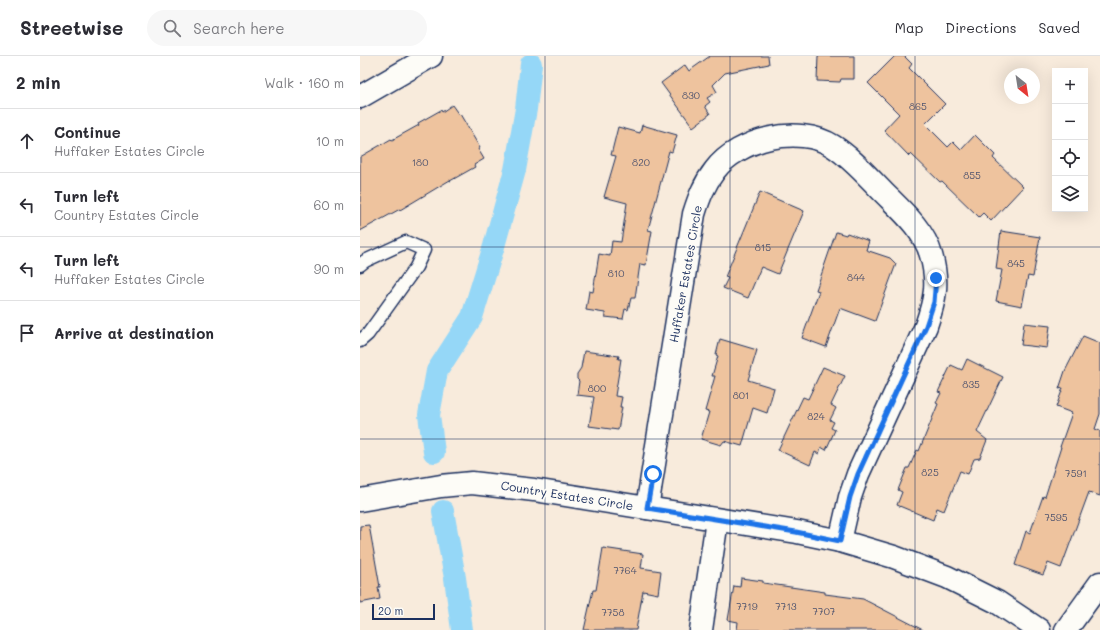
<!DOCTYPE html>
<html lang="en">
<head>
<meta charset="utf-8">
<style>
	body { margin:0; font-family:Mali,sans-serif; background:#f7f7f7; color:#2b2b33 }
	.controls { position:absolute; right:12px; top:12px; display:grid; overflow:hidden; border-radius:0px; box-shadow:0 4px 16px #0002 }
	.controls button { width:36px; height:36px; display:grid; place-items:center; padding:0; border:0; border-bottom:1px solid #e1e1e2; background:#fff; color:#2b2b33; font:20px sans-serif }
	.compass { position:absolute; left:644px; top:12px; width:36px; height:36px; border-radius:50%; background:#fff; box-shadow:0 4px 16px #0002; rotate:150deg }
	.scale { position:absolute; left:12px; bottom:10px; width:63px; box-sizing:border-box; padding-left:4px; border:2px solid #1b2f5e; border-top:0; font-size:11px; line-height:14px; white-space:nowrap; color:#1b2f5e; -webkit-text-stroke:3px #fdfcf7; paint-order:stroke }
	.stop { position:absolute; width:12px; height:12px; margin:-9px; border:3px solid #1a73e8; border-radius:50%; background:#fff }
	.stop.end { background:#1a73e8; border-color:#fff; box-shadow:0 1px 4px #0008 }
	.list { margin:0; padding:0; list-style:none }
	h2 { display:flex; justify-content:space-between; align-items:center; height:52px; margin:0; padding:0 16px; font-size:17px }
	h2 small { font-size:13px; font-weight:400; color:#7c7c81 }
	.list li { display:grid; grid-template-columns:26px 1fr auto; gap:12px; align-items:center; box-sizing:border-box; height:64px; padding:0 16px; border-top:1px solid #e1e1e2 }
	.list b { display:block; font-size:15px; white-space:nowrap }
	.list p { margin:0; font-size:13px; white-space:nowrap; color:#7c7c81 }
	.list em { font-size:13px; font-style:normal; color:#7c7c81 }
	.icon { flex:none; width:22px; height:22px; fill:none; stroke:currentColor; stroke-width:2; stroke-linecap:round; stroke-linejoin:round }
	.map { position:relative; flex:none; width:740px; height:574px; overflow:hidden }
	header { display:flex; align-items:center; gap:24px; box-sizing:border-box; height:56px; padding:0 20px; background:#fff; border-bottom:1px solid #e1e1e2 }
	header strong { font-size:19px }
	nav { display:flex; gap:22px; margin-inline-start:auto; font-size:14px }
	.search { width:280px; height:36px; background:#f7f7f7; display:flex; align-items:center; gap:10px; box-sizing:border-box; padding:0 14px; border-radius:22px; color:#7c7c81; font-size:15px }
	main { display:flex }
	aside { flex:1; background:#fff }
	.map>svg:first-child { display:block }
</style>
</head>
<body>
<header>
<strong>Streetwise</strong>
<div class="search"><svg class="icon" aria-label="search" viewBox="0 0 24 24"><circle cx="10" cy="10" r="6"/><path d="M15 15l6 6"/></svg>Search here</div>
<nav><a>Map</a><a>Directions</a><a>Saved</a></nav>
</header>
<main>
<aside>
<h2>2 min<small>Walk · 160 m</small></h2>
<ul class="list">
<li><svg class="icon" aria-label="ahead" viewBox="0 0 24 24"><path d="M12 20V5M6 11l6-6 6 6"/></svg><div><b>Continue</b><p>Huffaker Estates Circle</p></div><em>10 m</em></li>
<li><svg class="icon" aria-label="left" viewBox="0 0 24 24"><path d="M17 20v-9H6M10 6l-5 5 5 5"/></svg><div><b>Turn left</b><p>Country Estates Circle</p></div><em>60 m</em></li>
<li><svg class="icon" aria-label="left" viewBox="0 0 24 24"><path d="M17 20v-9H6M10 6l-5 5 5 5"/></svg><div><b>Turn left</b><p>Huffaker Estates Circle</p></div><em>90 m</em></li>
<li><svg class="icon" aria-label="arrive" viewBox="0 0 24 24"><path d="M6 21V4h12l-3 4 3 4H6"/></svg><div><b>Arrive at destination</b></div></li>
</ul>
</aside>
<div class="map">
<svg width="740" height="574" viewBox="0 0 740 574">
	<rect width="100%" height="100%" fill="#f8ebdc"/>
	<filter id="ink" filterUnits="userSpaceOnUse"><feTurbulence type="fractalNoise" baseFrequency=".025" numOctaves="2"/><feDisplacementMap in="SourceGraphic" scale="8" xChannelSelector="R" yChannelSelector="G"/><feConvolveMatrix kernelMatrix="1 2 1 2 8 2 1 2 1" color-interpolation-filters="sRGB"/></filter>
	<g filter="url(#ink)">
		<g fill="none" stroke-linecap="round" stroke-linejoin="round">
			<g stroke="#95d7f7" stroke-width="22">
				<path d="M74 396 69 359 77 315 112 261 134 190 155 114 166 53 171 8"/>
				<path d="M83 455 95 522 102 574"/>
			</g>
		</g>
		<g fill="#eec39e" stroke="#1b2f5e">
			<path d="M350 0H408L409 8 365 17 353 29 357 36 347 42 350 46 345 50 350 58 333 71 301 27 325 9 329 15Z"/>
			<path d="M458 0H494V23H481L480 26 457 25Z"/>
			<path d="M535 0H544L552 8 549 12 585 48 565 68 588 91 593 86 601 94 615 79 635 99 633 102 663 131 631 165 623 157 619 161 582 125 580 126 551 98 549 100 524 74 539 58 508 27Z"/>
			<path d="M92 49 99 59 100 58 120 92 118 93 124 103 114 109 115 111 90 125V124L40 154V153L0 175V101L31 83 32 84 59 69 58 67 81 54 82 56Z"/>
			<path d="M282 69 317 79 312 96 309 95 288 174 292 175 286 209 280 208 275 242H271L268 254 265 253 263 263 245 261V257L226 254 229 235 233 236 239 198 250 200 252 185 261 186 267 147 244 141 256 100 251 99 258 71 280 77Z"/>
			<path d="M400 136 444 155 418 218 401 211 388 242 363 232 368 222 365 221Z"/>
			<path d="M641 175 680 181 673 221 668 220 662 250 636 245 642 214 636 213Z"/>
			<path d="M476 176 486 179 487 177 509 185 506 194 530 202 536 208 515 265 480 252 466 291 442 282 459 235 456 234Z"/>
			<path d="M664 267 690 270 687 292 661 289Z"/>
			<path d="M723 280 740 287V358L735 373 740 375V440L729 436 701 512 688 507 683 519 655 509 666 475 670 477 683 440 685 441 701 391H700L712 357 696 351 703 332 699 333 705 315Z"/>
			<path d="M360 283 397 294 388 324 414 332 407 357 393 352 382 390 364 385 361 389 341 383 349 356 345 355 355 320H352L358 300 356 299Z"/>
			<path d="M224 295 259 300 258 303H261L255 340 262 341 260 351H262L258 374 229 370 234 341 217 339 219 325 217 323V318L221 312Z"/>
			<path d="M607 303 643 321 617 376 627 384 620 402 614 403 608 418 600 415 584 455 577 452 573 464 537 449 542 436 538 434 547 412H549L557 394 559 395 578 348 576 347 581 337 578 336 591 309 602 314Z"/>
			<path d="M463 311 485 320 471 349 476 352 470 364 474 366 471 372 475 374 466 394 461 391 459 398 455 396 450 409 418 394 443 341 448 343Z"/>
			<path d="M9 469 20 531H18L20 543 0 547V470Z"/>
			<path d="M243 492 283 498 281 512 301 515 298 538 283 535 276 574H224L233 534H236Z"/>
			<path d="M381 522 403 525V527L465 536V538L503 543 563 574H377L378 566 368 564 374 530 380 531Z"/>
		</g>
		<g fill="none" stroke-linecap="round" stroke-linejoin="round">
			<defs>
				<path id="service" d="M0 209 5 205 46 186 64 194 56 211 8 278 0 285"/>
				<g id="minor">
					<path d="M0 444 81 430 112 427 174 434 437 476 480 485 534 501 587 521 637 546 679 574"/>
					<path d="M287 452 334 158C339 142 344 128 355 114 378 83 439 68 473 90 492 102 508 121 524 137 542 155 564 174 571 199 579 227 575 244 566 270L498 418 490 441 480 485"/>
					<path d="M341 574 357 464"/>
					<path d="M706 574 740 527"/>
				</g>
				<path id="tertiary" d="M0 41 71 0"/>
			</defs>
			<use href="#service" stroke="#1b2f5e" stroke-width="15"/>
			<use href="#minor" stroke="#1b2f5e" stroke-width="25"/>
			<use href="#tertiary" stroke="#1b2f5e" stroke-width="25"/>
			<use href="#service" stroke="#fdfcf7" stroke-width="12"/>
			<use href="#minor" stroke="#fdfcf7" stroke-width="22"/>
			<use href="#tertiary" stroke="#fdfcf7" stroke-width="22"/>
		</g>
	</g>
	<g fill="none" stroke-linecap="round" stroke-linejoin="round" filter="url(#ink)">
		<path stroke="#1a73e8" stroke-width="5" d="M293 418 287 452 436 476 480 485 490 441 498 418 566 270 574 246 576 222"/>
	</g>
	<path fill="none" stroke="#1b2f5e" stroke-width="1" stroke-opacity="0.55" d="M185 0V574M370 0V574M555 0V574M0 191H740M0 383H740"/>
	<g text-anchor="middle" stroke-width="3.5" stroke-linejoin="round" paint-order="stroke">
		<g font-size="10" fill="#50546e">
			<text x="331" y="43">830</text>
			<text x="558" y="54">865</text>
			<text x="60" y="110">180</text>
			<text x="281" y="110">820</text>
			<text x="612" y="123">855</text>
			<text x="403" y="195">815</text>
			<text x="656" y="211">845</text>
			<text x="256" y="221">810</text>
			<text x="496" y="225">844</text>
			<text x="611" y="332">835</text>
			<text x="237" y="336">800</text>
			<text x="381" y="343">801</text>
			<text x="456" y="364">824</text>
			<text x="570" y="420">825</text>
			<text x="716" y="421">7591</text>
			<text x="696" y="465">7595</text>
			<text x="265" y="518">7764</text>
			<text x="387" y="554">7719</text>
			<text x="426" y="554">7713</text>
			<text x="464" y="559">7707</text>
			<text x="253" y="560">7758</text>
		</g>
		<g font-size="12" fill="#1b2f5e" stroke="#fdfcf7">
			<text transform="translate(326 218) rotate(-80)" y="4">Huffaker Estates Circle</text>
			<text transform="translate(207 440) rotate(9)" y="4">Country Estates Circle</text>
		</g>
	</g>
</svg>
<div class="controls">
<button>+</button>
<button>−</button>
<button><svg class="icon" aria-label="locate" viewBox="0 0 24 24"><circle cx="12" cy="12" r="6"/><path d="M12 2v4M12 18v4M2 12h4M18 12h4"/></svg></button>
<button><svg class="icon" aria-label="layers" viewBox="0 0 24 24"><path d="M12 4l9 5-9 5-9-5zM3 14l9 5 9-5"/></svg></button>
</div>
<svg class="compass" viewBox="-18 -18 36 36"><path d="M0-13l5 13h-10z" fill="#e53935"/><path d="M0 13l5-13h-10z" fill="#7c7c81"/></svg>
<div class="scale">20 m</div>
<div class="stop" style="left:293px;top:418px"></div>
<div class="stop end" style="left:576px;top:222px"></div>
</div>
</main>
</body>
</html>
